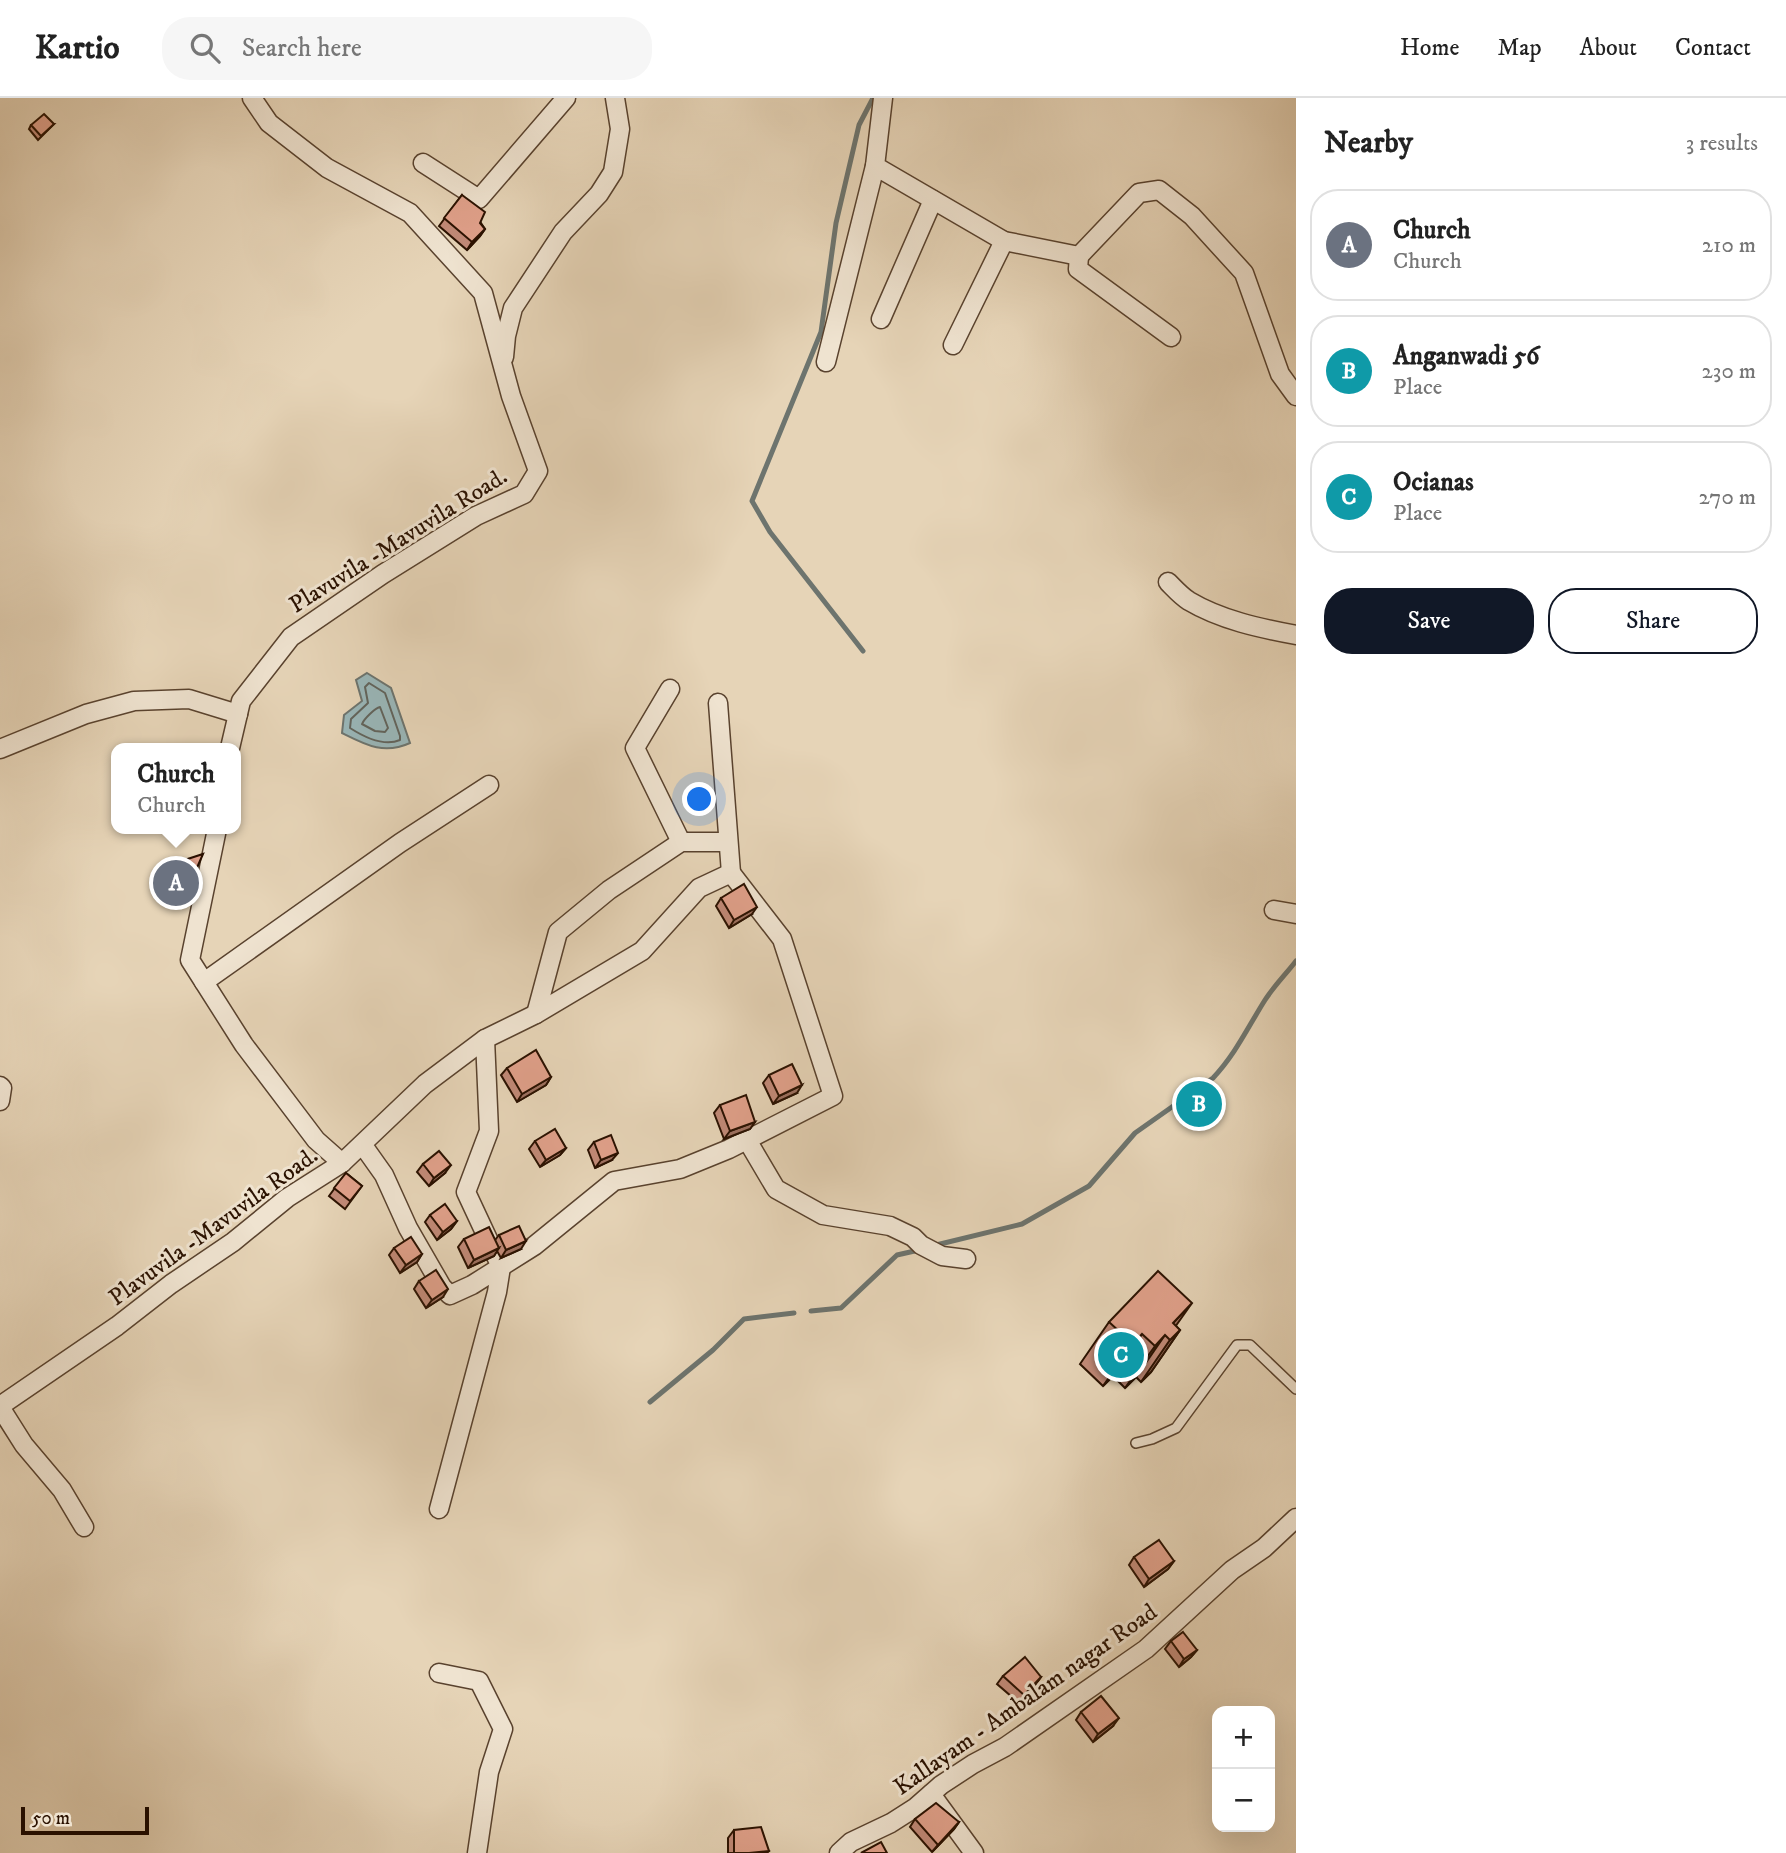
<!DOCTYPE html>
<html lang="en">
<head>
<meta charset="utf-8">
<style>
	body { margin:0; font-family:"IM FELL DW Pica",serif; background:#f6f6f6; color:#222 }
	.controls { position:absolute; right:21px; bottom:21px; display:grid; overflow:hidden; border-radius:14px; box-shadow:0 7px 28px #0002 }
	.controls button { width:63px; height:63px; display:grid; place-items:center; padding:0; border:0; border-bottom:2px solid #e0e0e0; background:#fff; color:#222; font:35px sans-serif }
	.scale { position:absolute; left:21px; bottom:18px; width:128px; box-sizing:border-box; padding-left:7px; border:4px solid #2a1100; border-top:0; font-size:19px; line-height:24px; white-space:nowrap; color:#2a1100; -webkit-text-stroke:5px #efe3d0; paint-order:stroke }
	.you { position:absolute; left:700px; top:702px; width:24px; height:24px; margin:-18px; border:5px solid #fff; border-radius:50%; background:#1a73e8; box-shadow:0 0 0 10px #1a73e833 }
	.badge { display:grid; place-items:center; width:46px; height:46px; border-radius:50%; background:#111827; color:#fff; font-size:23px; font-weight:700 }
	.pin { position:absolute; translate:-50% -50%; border:4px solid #fff; box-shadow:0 2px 7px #0006 }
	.popup { position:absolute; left:111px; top:645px; width:130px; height:91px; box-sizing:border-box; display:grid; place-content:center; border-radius:14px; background:#fff; filter:drop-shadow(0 2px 5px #0005); font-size:23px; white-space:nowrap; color:#767676 }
	.popup b { font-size:26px; color:#222 }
	.popup::after { content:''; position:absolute; left:50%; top:100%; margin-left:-14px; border:14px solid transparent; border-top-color:#fff }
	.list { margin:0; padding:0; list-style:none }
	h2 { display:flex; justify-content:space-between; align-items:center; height:91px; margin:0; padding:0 28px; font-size:30px }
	h2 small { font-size:23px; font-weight:400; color:#767676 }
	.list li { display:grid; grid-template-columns:46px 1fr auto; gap:21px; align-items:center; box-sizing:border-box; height:112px; margin:0 14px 14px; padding:0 14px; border:2px solid #e0e0e0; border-radius:28px }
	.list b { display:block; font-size:26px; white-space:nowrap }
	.list p { margin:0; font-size:23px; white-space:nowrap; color:#767676 }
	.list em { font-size:23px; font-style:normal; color:#767676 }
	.actions { display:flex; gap:14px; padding:21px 28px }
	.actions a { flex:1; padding:16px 0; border:2px solid #111827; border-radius:28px; text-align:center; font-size:24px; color:#111827 }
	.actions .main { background:#111827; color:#fff }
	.icon { flex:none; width:38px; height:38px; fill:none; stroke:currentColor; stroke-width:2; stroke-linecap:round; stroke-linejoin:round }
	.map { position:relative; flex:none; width:1296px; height:1755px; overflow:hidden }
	header { display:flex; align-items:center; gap:42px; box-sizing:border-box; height:98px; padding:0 35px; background:#fff; border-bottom:2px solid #e0e0e0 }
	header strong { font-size:33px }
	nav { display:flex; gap:38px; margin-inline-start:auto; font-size:24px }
	.search { width:490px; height:63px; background:#f6f6f6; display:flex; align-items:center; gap:18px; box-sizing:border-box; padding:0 24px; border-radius:28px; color:#767676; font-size:26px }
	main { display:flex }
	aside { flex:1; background:#fff }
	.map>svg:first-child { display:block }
</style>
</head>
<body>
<header>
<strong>Kartio</strong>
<div class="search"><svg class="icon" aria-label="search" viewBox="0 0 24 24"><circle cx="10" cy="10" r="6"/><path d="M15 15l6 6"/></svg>Search here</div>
<nav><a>Home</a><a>Map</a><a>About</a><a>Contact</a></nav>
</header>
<main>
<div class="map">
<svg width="1296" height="1755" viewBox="0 0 1296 1755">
	<rect width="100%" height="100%" fill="#e6d4b7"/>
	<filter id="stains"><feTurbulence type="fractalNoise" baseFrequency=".00286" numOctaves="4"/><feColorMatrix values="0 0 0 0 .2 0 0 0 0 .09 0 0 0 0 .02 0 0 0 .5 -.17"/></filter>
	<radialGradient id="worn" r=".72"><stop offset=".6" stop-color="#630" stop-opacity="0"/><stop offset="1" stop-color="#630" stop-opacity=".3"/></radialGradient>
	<path fill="#99b6b8" stroke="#6d746e" stroke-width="2" d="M367 575 391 590 410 645C384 657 366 647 342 635L344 617 362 603 356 582Z"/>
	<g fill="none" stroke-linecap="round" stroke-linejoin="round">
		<g stroke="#62645c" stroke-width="2">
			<path d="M369 585 385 595 400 638V642C384 649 364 639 350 630L351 621 368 605 365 589Z"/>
			<path d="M380 609 388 630 385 634 375 633 362 626C364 621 375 610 380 609Z"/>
		</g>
		<g stroke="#6d746e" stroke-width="5">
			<path d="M863 553 770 434 752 403 821 234 836 125 859 27 873 0"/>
			<path d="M932 1148 1022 1126 1089 1088 1135 1035 1213 980C1235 957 1248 929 1265 902 1274 888 1286 876 1296 863"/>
			<path d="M811 1213 841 1210 897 1157 919 1152"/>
			<path d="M650 1304 713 1252 744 1221 794 1215"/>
		</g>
		<defs>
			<path id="service" d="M1136 1345 1152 1341 1176 1330 1237 1247H1250L1296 1291"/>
			<g id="minor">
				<path d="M883 0 875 68 1004 143 1079 158 1139 95 1159 92 1192 118 1244 175 1280 276 1296 298"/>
				<path d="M423 65 479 101 566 0"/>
				<path d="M1079 158 1078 171 1171 239"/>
				<path d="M881 221 933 102"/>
				<path d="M953 247 1004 143"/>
				<path d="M504 259 506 238 513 210 563 134 599 96 613 74 620 31 615 0"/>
				<path d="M826 264 875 68"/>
				<path d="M1168 484C1174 490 1181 498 1189 503 1221 522 1259 530 1296 537"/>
				<path d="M670 591 635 650 681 744"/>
				<path d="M718 605 731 775"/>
				<path d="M230 650 241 603 291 539 383 476 476 418 524 396 538 373 511 298 483 195 410 115 327 70 269 25 252 0"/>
				<path d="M0 651 86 616 134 603 189 601 238 616"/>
				<path d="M217 731 190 862 244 947 316 1042 342 1065"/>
				<path d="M1274 812 1296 816"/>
				<path d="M204 884 400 745 489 687"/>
				<path d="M536 916 558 834 609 792 681 744H728"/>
				<path d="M0 988 2 990 0 1003"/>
				<path d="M747 1042 776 1091 823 1117 890 1128 913 1139 921 1147 942 1158 966 1161"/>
				<path d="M0 1308 117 1228 171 1186 233 1144 287 1100 342 1065 425 986 485 941 536 916 642 853 699 790 731 775 782 841 833 998 729 1051 680 1071 614 1083 534 1148 472 1187 450 1197 442 1189 408 1130 384 1077 362 1046"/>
				<path d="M0 1309 24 1347 62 1392 84 1429"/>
				<path d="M439 1411 497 1194 501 1169 466 1094 489 1033 485 941"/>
				<path d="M439 1575 479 1583 503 1631 489 1674 477 1755"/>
				<path d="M931 1696 974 1755"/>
				<path d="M839 1755 851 1744 891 1725 916 1709 941 1687 973 1666 1005 1649 1146 1551 1232 1472 1264 1450 1296 1420"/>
			</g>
		</defs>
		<use href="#service" stroke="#59422e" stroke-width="12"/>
		<use href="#minor" stroke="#59422e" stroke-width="21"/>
		<use href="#service" stroke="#efe3d0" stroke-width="9"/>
		<use href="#minor" stroke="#efe3d0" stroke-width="18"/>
	</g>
	<g fill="#c28a78" stroke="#2a1100" stroke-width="2">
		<path d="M54 26 38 42 29 31 31 27Z"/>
		<path d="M462 97 485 131 480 138 467 152 439 128Z"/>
		<path d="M169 767 189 788 184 795 166 802 163 775Z"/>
		<path d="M721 800 752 816 729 830 716 808Z"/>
		<path d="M507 970 551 979 546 987 517 1004 501 977Z"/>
		<path d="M769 977 797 995 773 1006 763 985Z"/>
		<path d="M1194 1000 1207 1009 1197 1015 1191 1004Z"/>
		<path d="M720 1007 755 1024 750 1031 724 1041 714 1015Z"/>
		<path d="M535 1043 566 1050 560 1057 540 1069 529 1051Z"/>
		<path d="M594 1044 612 1062 595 1070 588 1052Z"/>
		<path d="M423 1066 445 1075 429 1088 417 1074Z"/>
		<path d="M346 1075 362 1088 345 1111 329 1098Z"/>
		<path d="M430 1117 457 1123 451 1131 437 1142 425 1124Z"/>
		<path d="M499 1137 521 1151 501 1160 497 1153 494 1158 468 1170 458 1149 464 1141 495 1142Z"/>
		<path d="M394 1150 422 1156 417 1164 400 1175 389 1157Z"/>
		<path d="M419 1183 443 1199 426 1210 414 1191Z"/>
		<path d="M1109 1224 1176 1228 1180 1232 1151 1274 1141 1284 1136 1279 1125 1290 1113 1278 1103 1288 1080 1266Z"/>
		<path d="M1134 1459 1174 1463 1168 1471 1144 1489 1129 1467Z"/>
		<path d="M1171 1543 1197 1552 1191 1559 1179 1569 1165 1551Z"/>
		<path d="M1003 1578 1041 1579 1035 1587 1019 1605 997 1586Z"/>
		<path d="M1081 1614 1113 1628 1093 1644 1076 1622Z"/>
		<path d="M915 1721 959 1724 954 1731 932 1754 910 1729Z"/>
		<path d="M734 1732 769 1753 767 1755H728V1740Z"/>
	</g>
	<g fill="#9e7161" stroke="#2a1100" stroke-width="2">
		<path d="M485 131 480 138 467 152 472 144Z"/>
		<path d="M189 788 184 795 166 802 171 795Z"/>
		<path d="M757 809 752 816 729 830 734 822Z"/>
		<path d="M551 979 546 987 517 1004 522 996Z"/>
		<path d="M802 987 797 995 773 1006 779 998Z"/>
		<path d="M1210 1005 1207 1009 1197 1015 1200 1011Z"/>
		<path d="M755 1024 750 1031 724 1041 730 1033Z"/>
		<path d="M566 1050 560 1057 540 1069 546 1062Z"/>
		<path d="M618 1055 612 1062 595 1070 601 1062Z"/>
		<path d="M451 1067 445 1075 429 1088 434 1080Z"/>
		<path d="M457 1123 451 1131 437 1142 443 1134Z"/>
		<path d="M526 1143 521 1151 501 1160 506 1152Z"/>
		<path d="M499 1150 494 1158 468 1170 474 1162Z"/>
		<path d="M422 1156 417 1164 400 1175 406 1167Z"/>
		<path d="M448 1191 443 1199 426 1210 432 1202Z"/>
		<path d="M1192 1205 1168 1239 1165 1237 1136 1279 1125 1290 1155 1248 1173 1225Z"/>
		<path d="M1180 1232 1151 1274 1141 1284 1170 1242Z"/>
		<path d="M1142 1236 1113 1278 1103 1288 1133 1246Z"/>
		<path d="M1174 1463 1168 1471 1144 1489 1149 1481Z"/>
		<path d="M1197 1552 1191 1559 1179 1569 1184 1561Z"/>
		<path d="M1041 1579 1035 1587 1019 1605 1024 1597Z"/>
		<path d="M1119 1620 1113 1628 1093 1644 1098 1636Z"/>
		<path d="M959 1724 954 1731 932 1754 938 1747Z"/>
	</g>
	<g fill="#e1a18b" stroke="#2a1100" stroke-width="2">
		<path d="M44 16 54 26 41 38 31 27Z"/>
		<path d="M462 97 485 114 480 125 485 131 472 144 444 120Z"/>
		<path d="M203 756 189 788 171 795 169 767Z"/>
		<path d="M744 786 757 809 734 822 721 800Z"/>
		<path d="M536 952 551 979 522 996 507 970Z"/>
		<path d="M792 966 802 987 779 998 769 977Z"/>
		<path d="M1204 994 1210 1005 1200 1011 1194 1000Z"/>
		<path d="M746 997 755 1024 730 1033 720 1007Z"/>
		<path d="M555 1031 566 1050 546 1062 535 1043Z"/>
		<path d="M611 1037 618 1055 601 1062 594 1044Z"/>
		<path d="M439 1053 451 1067 434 1080 423 1066Z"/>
		<path d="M346 1075 362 1088 350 1103 334 1090Z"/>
		<path d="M445 1106 457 1123 443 1134 430 1117Z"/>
		<path d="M519 1128 526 1143 506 1152 499 1137Z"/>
		<path d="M489 1129 499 1150 474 1162 464 1141Z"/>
		<path d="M411 1139 422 1156 406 1167 394 1150Z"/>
		<path d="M436 1172 448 1191 432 1202 419 1183Z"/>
		<path d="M1158 1173 1192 1205 1173 1225 1180 1232 1170 1242 1165 1237 1155 1248 1142 1236 1133 1246 1109 1224Z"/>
		<path d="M1159 1442 1174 1463 1149 1481 1134 1459Z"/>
		<path d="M1183 1534 1197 1552 1184 1561 1171 1543Z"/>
		<path d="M1025 1559 1041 1579 1024 1597 1003 1578Z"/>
		<path d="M1101 1598 1119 1620 1098 1636 1081 1614Z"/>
		<path d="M936 1705 959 1724 938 1747 915 1721Z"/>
		<path d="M761 1729 769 1753 749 1755H734V1732Z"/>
		<path d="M881 1744 887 1755H861Z"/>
	</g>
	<g text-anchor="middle" stroke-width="6" stroke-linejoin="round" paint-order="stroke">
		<g font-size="24" fill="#2a1100" stroke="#efe3d0">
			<text transform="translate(398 442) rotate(-32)" y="8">Plavuvila -Mavuvila Road.</text>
			<text transform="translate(213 1128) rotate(-36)" y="8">Plavuvila -Mavuvila Road.</text>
			<text transform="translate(1025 1601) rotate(-35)" y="8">Kallayam - Ambalam nagar Road</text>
		</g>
	</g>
	<rect width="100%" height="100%" filter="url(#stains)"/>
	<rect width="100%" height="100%" fill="url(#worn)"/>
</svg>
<div class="controls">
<button>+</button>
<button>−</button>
</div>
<div class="scale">50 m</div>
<div class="you"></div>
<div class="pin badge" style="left:176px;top:785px;background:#6b7280">A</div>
<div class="popup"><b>Church</b>Church</div>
<div class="pin badge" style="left:1199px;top:1006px;background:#0f9aa8">B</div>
<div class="pin badge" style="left:1121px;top:1257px;background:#0f9aa8">C</div>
</div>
<aside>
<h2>Nearby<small>3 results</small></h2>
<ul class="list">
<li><span class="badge" style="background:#6b7280">A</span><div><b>Church</b><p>Church</p></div><em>210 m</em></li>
<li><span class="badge" style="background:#0f9aa8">B</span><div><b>Anganwadi 56</b><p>Place</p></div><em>230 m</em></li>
<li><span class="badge" style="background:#0f9aa8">C</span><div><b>Ocianas</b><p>Place</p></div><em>270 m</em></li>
</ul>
<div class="actions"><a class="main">Save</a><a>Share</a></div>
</aside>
</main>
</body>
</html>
